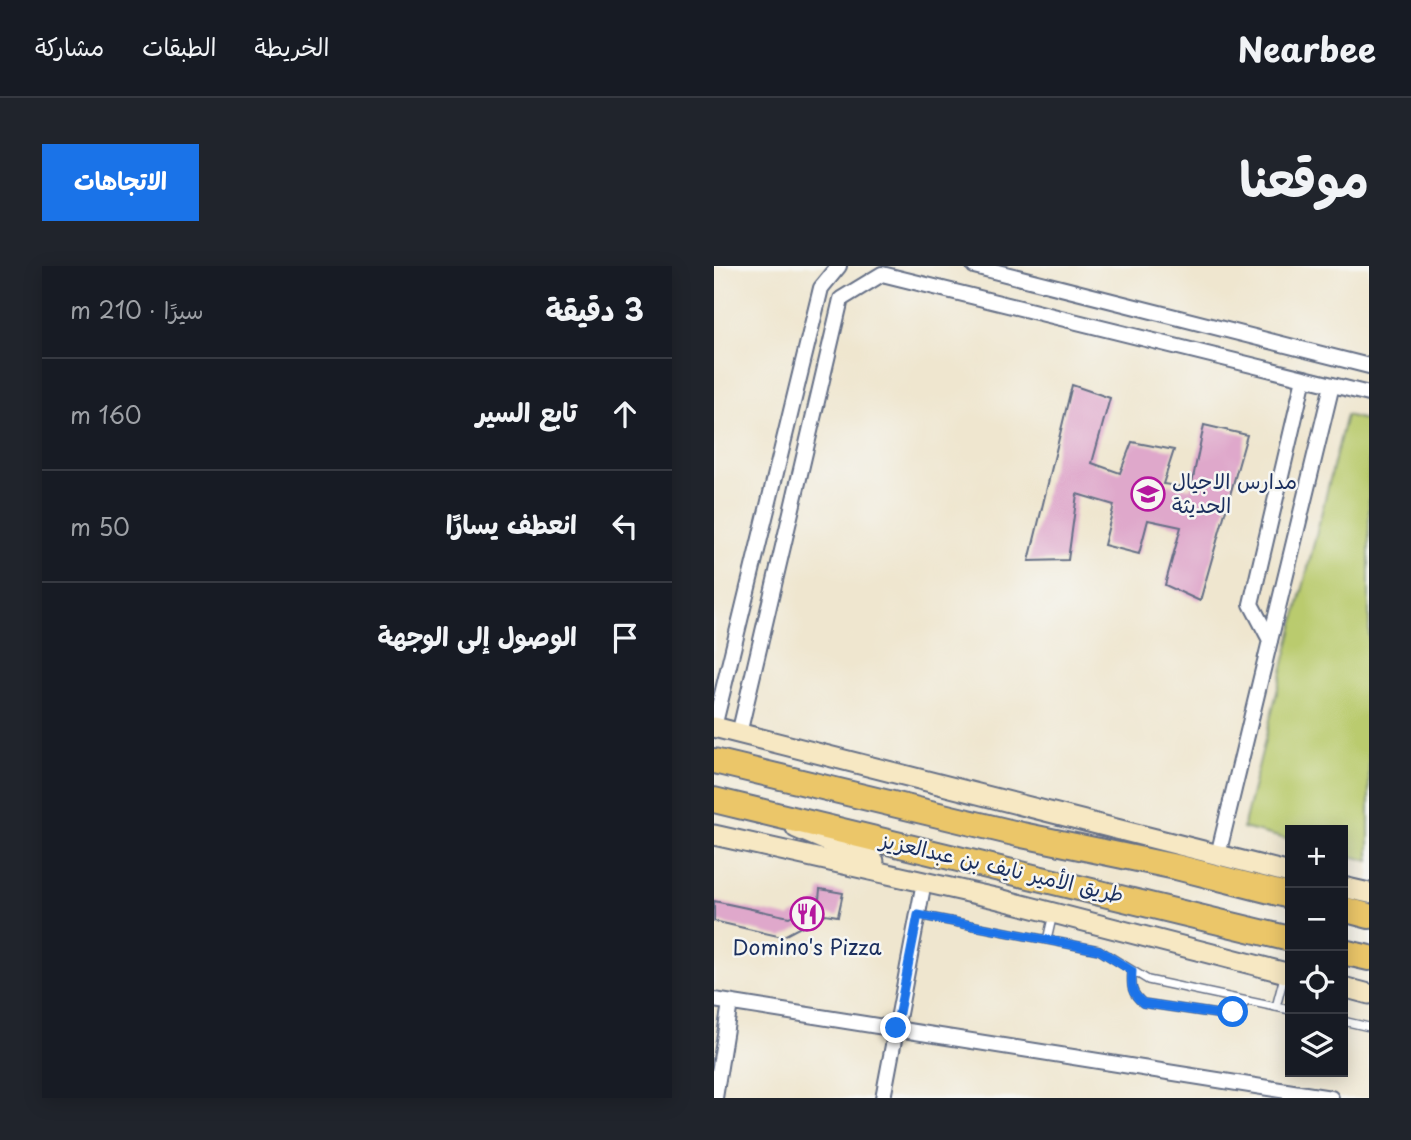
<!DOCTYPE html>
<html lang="ar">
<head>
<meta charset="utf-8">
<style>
	body { margin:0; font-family:"Playpen Sans","Playpen Sans Arabic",sans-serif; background:#20242c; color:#f1f3f6; direction:rtl }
	.controls { position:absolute; right:21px; bottom:21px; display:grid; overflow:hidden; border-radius:0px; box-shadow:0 4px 18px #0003 }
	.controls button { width:63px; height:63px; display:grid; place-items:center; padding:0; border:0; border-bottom:2px solid #363941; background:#171b24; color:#f1f3f6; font:35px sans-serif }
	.stop { position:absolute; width:21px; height:21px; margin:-16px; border:5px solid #1a73e8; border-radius:50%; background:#fff }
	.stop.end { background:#1a73e8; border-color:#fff; box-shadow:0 2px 7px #0008 }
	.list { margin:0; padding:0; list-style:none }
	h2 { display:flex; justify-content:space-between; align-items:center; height:91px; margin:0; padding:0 28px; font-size:30px }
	h2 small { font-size:23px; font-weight:400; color:#9ea1a6 }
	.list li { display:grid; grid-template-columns:46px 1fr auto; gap:21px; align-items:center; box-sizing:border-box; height:112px; padding:0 28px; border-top:2px solid #363941 }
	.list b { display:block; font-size:26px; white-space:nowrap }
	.list em { font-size:23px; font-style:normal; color:#9ea1a6 }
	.icon { flex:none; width:38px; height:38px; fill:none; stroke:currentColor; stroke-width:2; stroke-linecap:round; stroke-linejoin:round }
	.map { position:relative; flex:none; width:655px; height:832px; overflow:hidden; direction:ltr; border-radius:0px }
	header { display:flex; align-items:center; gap:42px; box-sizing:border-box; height:98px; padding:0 35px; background:#171b24; border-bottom:2px solid #363941 }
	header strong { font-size:33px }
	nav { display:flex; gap:38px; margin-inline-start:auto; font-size:24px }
	.intro { display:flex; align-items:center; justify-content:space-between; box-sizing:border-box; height:168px; padding:0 42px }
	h1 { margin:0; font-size:49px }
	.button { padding:18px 32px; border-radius:0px; background:#1a73e8; color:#fff; font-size:24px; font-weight:700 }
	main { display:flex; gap:42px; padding:0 42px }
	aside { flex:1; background:#171b24; border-radius:0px; box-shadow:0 4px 18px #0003 }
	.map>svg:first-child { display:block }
</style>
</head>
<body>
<header>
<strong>Nearbee</strong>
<nav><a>الخريطة</a><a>الطبقات</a><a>مشاركة</a></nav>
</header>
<div class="intro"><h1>موقعنا</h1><a class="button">الاتجاهات</a></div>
<main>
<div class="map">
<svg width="655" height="832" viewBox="0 0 655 832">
	<rect width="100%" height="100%" fill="#f6f6f2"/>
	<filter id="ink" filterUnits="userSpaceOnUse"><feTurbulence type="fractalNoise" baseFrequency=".0143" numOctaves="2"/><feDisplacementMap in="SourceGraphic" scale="14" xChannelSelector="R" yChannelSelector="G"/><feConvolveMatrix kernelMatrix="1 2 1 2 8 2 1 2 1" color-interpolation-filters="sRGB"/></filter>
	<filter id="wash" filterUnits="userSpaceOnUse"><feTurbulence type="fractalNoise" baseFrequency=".00686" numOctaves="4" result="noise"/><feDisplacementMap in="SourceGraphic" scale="28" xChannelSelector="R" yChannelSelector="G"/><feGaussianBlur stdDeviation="1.57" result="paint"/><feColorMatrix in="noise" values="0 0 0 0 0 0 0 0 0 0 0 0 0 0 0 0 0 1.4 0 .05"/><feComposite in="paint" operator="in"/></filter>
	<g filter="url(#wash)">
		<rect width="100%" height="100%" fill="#efe6cf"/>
		<path fill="#bacb6e" stroke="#6a7d66" stroke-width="2" d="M632 149 655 155V595L629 588V564H576V574L529 562Z"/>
		<g id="blocks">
			<g fill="#dfa8cb">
				<path d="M358 119 396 132 378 197 406 207 418 176 460 184 449 218 477 222 490 159 533 169 486 335 451 319 467 261 434 254 425 288 390 279 400 239 363 228 354 294 315 295Z"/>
				<path d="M106 623 129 627 124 650 111 648 68 671 0 655V635L75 651 105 634Z"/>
			</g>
		</g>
	</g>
	<g filter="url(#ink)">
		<use href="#blocks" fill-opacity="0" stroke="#656f86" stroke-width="2"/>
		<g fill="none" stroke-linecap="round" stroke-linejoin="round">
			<defs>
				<g id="lane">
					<path d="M204 649 385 684 434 714 576 744"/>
					<path d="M333 674 339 648"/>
					<path d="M418 705C417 720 417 727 429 737L510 749 519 746 534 735"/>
					<path d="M562 741 571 707"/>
					<path d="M629 755 655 761"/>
				</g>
				<g id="street">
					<path d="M260 0 655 100"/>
					<path d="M556 374 537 338 590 112"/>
					<path d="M0 461 107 22 125 0"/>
					<path d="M25 468 127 33 168 8 655 128"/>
					<path d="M504 589 618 119"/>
					<path d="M0 734 617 832"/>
					<path d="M1 832 16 737"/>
					<path d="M169 832 210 616"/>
				</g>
				<g id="secondary">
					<path d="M0 461 576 607"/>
					<path d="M82 562 160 595"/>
					<path d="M0 569 281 632 576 708"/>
					<path d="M629 621 655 627"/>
					<path d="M629 721 655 728"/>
				</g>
				<g id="highway">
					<path d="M0 495 308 569 462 601 576 630"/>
					<path d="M0 534 576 673"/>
					<path d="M629 643 655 650"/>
					<path d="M629 686 655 692"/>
				</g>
			</defs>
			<use href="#lane" stroke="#656f86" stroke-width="10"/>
			<use href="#street" stroke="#656f86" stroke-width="18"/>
			<use href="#secondary" stroke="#656f86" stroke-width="23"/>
			<use href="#highway" stroke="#656f86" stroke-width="28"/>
			<use href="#lane" stroke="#fff" stroke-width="7"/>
			<use href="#street" stroke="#fff" stroke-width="14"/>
			<use href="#secondary" stroke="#f7e8c3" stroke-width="19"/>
			<use href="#highway" stroke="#ebc669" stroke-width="24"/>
		</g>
	</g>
	<g fill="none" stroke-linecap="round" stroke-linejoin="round" filter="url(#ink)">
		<path stroke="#1a73e8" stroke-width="9" d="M182 762 204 649 385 684 418 705C417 721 417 727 429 737L510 749 519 746"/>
	</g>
	<defs>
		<symbol id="school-ring" viewBox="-11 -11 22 22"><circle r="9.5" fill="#f6f6f2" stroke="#b5179e" stroke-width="1.5"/><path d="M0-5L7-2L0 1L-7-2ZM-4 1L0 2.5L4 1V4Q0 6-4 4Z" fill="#b5179e"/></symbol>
		<symbol id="restaurant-ring" viewBox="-11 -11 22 22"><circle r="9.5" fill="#f6f6f2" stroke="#b5179e" stroke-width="1.5"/><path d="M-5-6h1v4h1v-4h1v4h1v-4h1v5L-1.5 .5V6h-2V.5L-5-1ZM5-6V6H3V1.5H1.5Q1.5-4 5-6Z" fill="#b5179e"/></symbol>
	</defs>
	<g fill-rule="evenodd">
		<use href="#school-ring" x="415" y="209" width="38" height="38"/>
		<use href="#restaurant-ring" x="74" y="629" width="38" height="38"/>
	</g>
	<g text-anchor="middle" stroke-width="5" stroke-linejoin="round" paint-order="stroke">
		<g font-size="21" fill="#1b2f5e" stroke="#f6f6f2" text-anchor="start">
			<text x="458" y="223">مدارس الاجيال<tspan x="458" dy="24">الحديثة</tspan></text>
			<text x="93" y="689" text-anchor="middle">Domino's Pizza</text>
		</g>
		<g font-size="21" fill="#1b2f5e" stroke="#f6f6f2">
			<text transform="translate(288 602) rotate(13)" y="7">طريق الأمير نايف بن عبدالعزيز</text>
		</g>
	</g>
</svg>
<div class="controls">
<button>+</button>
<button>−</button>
<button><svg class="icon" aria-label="locate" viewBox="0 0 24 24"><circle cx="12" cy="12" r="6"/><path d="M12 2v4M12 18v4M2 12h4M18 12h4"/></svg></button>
<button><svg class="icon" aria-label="layers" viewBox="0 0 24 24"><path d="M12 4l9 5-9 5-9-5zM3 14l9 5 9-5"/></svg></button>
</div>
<div class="stop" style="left:519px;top:746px"></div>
<div class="stop end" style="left:182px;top:762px"></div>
</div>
<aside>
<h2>3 دقيقة<small>سيرًا · 210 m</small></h2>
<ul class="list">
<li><svg class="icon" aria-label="ahead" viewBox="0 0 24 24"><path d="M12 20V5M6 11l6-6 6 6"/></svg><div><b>تابع السير</b></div><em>160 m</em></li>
<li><svg class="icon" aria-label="left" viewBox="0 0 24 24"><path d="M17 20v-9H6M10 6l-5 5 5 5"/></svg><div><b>انعطف يسارًا</b></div><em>50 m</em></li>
<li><svg class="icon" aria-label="arrive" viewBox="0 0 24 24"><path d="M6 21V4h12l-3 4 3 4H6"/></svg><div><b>الوصول إلى الوجهة</b></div></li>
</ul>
</aside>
</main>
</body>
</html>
